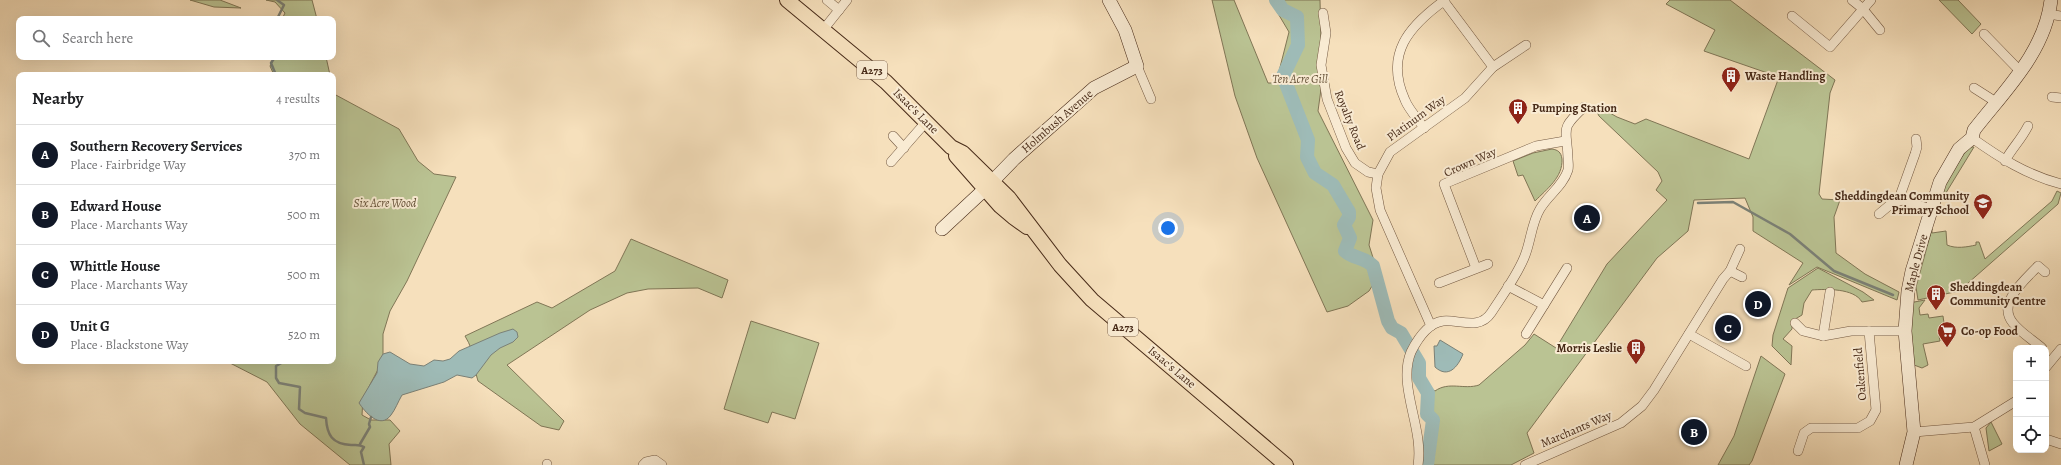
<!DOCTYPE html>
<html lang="en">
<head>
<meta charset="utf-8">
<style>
	body { margin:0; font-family:Alegreya,serif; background:#f2f2f2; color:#202124 }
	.controls { position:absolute; right:12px; bottom:12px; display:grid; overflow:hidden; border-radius:8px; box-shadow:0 4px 16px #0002 }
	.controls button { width:36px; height:36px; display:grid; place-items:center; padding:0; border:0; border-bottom:1px solid #e0e0e0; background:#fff; color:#202124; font:20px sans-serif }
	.you { position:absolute; left:1168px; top:228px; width:14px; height:14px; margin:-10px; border:3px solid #fff; border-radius:50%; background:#1a73e8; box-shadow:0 0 0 6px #1a73e833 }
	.badge { display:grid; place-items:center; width:26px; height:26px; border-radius:50%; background:#111827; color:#fff; font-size:13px; font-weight:700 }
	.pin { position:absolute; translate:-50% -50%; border:2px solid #fff; box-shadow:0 1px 4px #0006 }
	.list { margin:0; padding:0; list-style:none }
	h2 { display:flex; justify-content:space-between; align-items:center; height:52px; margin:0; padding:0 16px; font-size:17px }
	h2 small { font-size:13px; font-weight:400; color:#757577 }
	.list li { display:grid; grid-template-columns:26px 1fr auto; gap:12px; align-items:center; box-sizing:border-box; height:60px; padding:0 16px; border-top:1px solid #e0e0e0 }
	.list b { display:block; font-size:15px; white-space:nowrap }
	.list p { margin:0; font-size:13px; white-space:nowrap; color:#757577 }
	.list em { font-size:13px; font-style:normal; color:#757577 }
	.icon { flex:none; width:22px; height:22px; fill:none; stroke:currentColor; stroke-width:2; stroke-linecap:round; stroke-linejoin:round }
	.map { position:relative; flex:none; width:2061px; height:465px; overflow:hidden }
	.search { position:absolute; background:#fff; box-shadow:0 4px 16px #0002; left:16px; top:16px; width:320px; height:44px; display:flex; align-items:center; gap:10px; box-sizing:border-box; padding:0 14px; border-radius:8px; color:#757577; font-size:15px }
	.panel { position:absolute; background:#fff; box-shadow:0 4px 16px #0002; left:16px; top:72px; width:320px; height:292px; border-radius:8px }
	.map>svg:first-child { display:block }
</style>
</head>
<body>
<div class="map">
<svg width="2061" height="465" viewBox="0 0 2061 465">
	<rect width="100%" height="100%" fill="#f6e0bc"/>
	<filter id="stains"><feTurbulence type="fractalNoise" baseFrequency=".005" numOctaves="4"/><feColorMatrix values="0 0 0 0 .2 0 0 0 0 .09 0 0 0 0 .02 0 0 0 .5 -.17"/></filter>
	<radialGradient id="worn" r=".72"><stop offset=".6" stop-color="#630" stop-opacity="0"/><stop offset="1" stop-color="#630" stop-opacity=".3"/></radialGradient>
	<g fill="#bac393" stroke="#807656">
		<path d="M190 0H220L241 8 214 7Z"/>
		<path d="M266 0H312L317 19H282L285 13 275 2Z"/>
		<path d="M1212 0H1234L1268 83H1276L1289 32 1270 0H1320L1322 82 1318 111 1373 220 1369 245 1377 270V278L1369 291 1348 306 1327 312 1257 158 1235 96Z"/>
		<path d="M1670 0H1730L1835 80 1830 93 1819 194 1822 199 1840 200 1834 217 1836 253 1865 274 1899 292 1897 300 1817 267 1789 285 1803 263 1753 231V217L1745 198 1694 200 1688 231 1657 258 1527 433 1534 453 1511 465H1427L1430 432 1431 389 1435 391C1449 381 1464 390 1479 385L1525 345 1534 334 1556 348 1607 264 1667 200 1656 190 1662 181 1658 172 1599 116 1597 112 1599 109H1603L1617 117 1635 124 1646 119 1749 159 1779 77 1704 51 1715 30 1666 4Z"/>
		<path d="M1939 0H1958L1981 24 1972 34Z"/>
		<path d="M275 57H326L330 75H274L270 66Z"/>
		<path d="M333 88 334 94 399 129 418 161 434 174 456 177 407 281 390 311 383 334V360L363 398 362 415 371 420H390L400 431 389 444 391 465H350L300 424 267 382 230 363 231 361H333Z"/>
		<path d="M1969 147H1974L1930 219 1946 178Z"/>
		<path d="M1552 149C1558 150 1561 152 1562 159 1563 177 1547 189 1535 201L1523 175 1518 176 1513 161 1533 153Z"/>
		<path d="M2057 191 2061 193 2058 204 1959 291 1918 300 1916 287 1932 229V233L1946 231 1947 245C1956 249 1967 247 1976 245V242H1979L1985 259 2052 201Z"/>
		<path d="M631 239 728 280 722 298 698 288 648 289 627 293 590 310 507 365 564 421 559 430 541 426 478 381C472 362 476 354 465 336L537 302 552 308 615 271Z"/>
		<path d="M1818 268 1863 292 1874 300 1862 302C1854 288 1826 289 1812 290L1804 303 1802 315 1792 321V329L1783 339 1792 346 1791 365 1772 346 1773 335 1788 288Z"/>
		<path d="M1925 300 1919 308 1920 315 1928 314 1929 318 1943 316 1945 330 1938 331 1940 341 1923 344 1928 365 1922 368 1914 365 1913 360 1909 303Z"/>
		<path d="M751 321 819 343 795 419 772 412 768 423 724 409Z"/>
		<path d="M1761 356 1785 374 1752 461 1749 465H1718L1734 436Z"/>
		<path d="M1991 422 2002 444 1989 451 1986 428Z"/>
	</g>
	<g fill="#9ebbb7" stroke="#7b8177">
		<path d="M513 329 517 332 518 337 513 342 500 348 491 355 476 375 472 378 457 375 444 382 402 395C398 402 395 410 391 415 380 430 365 412 359 403L377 373 378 362 383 354 390 352 410 364 424 366 434 360 443 361 450 359 459 351 500 333Z"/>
		<path d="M1440 340 1463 354C1458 367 1448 379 1435 367L1434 346H1437Z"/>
	</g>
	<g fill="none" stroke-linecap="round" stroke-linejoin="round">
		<g stroke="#7b8177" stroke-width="2.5">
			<path d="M277 0 284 5 277 19"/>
			<path d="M275 57 271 63 276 75"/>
			<path d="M1698 203 1733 202 1790 234 1834 271 1893 295"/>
			<path d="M285 361 276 366V378L279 383 300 387 299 409 305 413 326 418C327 435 332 444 351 445 357 445 359 444 364 447L361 452 364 465"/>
			<path d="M360 444 370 427 369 424 371 417"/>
		</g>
		<path stroke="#9ebbb7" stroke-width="14" d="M1276 0 1283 10 1297 17 1298 45 1283 76 1308 140 1307 157 1315 173 1333 185 1349 212V217L1344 225 1350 238 1345 251C1354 259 1365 257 1373 266L1388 321 1392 328 1401 333 1419 363V378L1428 393 1427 414 1433 420 1427 465"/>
		<defs>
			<g id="street">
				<path d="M827 0 839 10"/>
				<path d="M1443 0 1493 67"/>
				<path d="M1852 0 1862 8 1880 30"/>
				<path d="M1323 13 1326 33 1321 65 1327 99 1346 148 1355 163 1368 172 1378 174"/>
				<path d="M2049 14 2061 16"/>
				<path d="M1792 16 1830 47 1871 0"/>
				<path d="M823 30 847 0"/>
				<path d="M1984 34 2020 71"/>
				<path d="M1137 66 1151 99"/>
				<path d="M1974 88 1996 102"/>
				<path d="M2052 97 2061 98"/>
				<path d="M1424 128C1418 119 1409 110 1405 100 1384 54 1409 26 1445 0"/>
				<path d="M893 136 904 148"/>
				<path d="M1972 138C2000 158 2027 175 2061 184"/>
				<path d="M1916 139 1917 147 1915 154 1901 193 1902 200 1931 209"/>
				<path d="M2005 161C2012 148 2021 140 2028 126"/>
				<path d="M891 162 926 122"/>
				<path d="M1879 214 1891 204 1902 200"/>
				<path d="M1476 268 1444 184 1536 146 1565 141"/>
				<path d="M1730 271 1742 277"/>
				<path d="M1439 283 1488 264"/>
				<path d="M1508 286 1544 305"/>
				<path d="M1795 323 1803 331 1823 336 1851 331H1905"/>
				<path d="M1431 326 1380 210 1376 188 1378 174 1390 152 1465 98 1493 67 1526 45"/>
				<path d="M1526 334 1567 268"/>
				<path d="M1689 334 1746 366"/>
				<path d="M1823 336 1830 292"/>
				<path d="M2042 348C2033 340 2021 333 2013 323 1996 303 2026 279 2038 266L2045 272"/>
				<path d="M2046 367 2061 349"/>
				<path d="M1974 427 1985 465"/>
				<path d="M1914 432 1974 427 2016 401"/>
				<path d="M2046 439 2061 444"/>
				<path d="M1798 451 1804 433 1811 428H1858L1870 421 1876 410 1869 331"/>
				<path d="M547 465V464"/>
				<path d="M643 465 646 462 655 460 662 465"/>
				<path d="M1418 465C1424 427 1397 386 1411 352 1417 340 1428 323 1443 321 1458 319 1479 331 1491 313 1502 296 1516 277 1524 258 1531 242 1531 224 1540 209 1548 195 1563 186 1568 170 1569 166 1568 162 1568 158 1567 128 1559 130 1584 107"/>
				<path d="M1525 465 1621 423 1642 406 1654 390 1723 279 1730 271 1740 249"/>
			</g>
			<g id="secondary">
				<path d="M942 229 985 189 1014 159 1094 88 1137 66 1125 30 1109 0"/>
				<path d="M1906 465 1914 432 1905 331 1908 291 1912 271 1940 182 1959 149 1972 138 1974 130C2005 90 2045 52 2051 0"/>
			</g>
			<g id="primary">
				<path d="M787 0 886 82 951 147 963 153 1009 198 1060 265 1092 300 1286 465"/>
				<path d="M956 156 1000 206 1013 217 1027 227"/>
			</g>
		</defs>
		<use href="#street" stroke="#735841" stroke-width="10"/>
		<use href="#secondary" stroke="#472a18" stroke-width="14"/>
		<use href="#primary" stroke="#472a18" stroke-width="16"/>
		<use href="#street" stroke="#f9ebd3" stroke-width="9"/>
		<use href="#secondary" stroke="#f9ebd3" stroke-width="13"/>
		<use href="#primary" stroke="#f6e0bc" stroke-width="14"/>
	</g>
	<defs>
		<symbol id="building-pin" viewBox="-11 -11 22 30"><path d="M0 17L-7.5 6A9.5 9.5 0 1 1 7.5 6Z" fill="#8f2418" stroke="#f9ebd3"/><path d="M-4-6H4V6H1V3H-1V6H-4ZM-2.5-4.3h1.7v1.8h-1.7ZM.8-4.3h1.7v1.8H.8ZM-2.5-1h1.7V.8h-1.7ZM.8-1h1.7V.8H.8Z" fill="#fff"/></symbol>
		<symbol id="school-pin" viewBox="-11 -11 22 30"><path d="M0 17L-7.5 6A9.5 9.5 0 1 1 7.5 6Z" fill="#8f2418" stroke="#f9ebd3"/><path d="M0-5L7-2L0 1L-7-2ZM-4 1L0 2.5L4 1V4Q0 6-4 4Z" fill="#fff"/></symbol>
		<symbol id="supermarket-pin" viewBox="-11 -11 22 30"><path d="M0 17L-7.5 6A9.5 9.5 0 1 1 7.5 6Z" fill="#8f2418" stroke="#f9ebd3"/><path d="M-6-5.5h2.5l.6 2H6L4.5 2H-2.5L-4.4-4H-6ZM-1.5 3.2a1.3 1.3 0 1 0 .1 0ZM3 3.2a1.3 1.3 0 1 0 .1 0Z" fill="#fff"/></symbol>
	</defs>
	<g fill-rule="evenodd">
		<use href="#building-pin" x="1720" y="65" width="22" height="30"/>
		<use href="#building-pin" x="1507" y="97" width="22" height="30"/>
		<use href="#school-pin" x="1972" y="192" width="22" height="30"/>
		<use href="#building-pin" x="1925" y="283" width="22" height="30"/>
		<use href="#supermarket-pin" x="1936" y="320" width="22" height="30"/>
		<use href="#building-pin" x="1625" y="337" width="22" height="30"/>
	</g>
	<g text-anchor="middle" stroke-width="4" stroke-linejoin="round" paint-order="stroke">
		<g fill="#f9ebd3" stroke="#7c6450" stroke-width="1">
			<rect x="857" y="61" width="30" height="18" rx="3"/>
			<rect x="1108" y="318" width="30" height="18" rx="3"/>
		</g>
		<g font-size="11" font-weight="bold" fill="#472a18">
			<text x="872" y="74">A273</text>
			<text x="1123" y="331">A273</text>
		</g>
		<g font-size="12" font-weight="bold" fill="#472a18" stroke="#f9ebd3" text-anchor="start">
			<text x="1745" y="80">Waste Handling</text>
			<text x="1532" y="112">Pumping Station</text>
			<text x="1969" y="200" text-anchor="end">Sheddingdean Community<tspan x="1969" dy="14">Primary School</tspan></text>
			<text x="1950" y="291">Sheddingdean<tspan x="1950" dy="14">Community Centre</tspan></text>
			<text x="1961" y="335">Co-op Food</text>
			<text x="1622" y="352" text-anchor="end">Morris Leslie</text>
		</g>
		<g font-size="12" font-style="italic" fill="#645037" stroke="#f9ebd3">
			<text x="1300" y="83">Ten Acre Gill</text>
			<text x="385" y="207">Six Acre Wood</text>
		</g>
		<g font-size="12" fill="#472a18" stroke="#f9ebd3">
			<text transform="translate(916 111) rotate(45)" y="4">Isaac's Lane</text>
			<text transform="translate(1416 118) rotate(-36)" y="4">Platinum Way</text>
			<text transform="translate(1350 120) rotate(68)" y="4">Royalty Road</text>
			<text transform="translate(1057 121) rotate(-41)" y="4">Holmbush Avenue</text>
			<text transform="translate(1470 162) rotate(-24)" y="4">Crown Way</text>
			<text transform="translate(1916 263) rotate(-75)" y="4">Maple Drive</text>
			<text transform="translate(1172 367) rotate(40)" y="4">Isaac's Lane</text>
			<text transform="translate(1860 374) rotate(-95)" y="4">Oakenfield</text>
			<text transform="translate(1576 429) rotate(-23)" y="4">Marchants Way</text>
		</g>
	</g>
	<rect width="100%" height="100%" filter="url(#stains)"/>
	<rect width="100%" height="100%" fill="url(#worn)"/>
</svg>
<div class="controls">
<button>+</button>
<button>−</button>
<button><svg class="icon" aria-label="locate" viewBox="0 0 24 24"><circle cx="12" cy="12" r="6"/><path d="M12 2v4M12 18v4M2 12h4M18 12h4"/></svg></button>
</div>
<div class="you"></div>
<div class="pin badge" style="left:1587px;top:218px">A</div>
<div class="pin badge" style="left:1694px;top:432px">B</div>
<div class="pin badge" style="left:1728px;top:328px">C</div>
<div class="pin badge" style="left:1758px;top:304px">D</div>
<div class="search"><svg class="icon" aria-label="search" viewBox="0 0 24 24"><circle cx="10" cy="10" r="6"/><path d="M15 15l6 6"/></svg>Search here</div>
<section class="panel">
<h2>Nearby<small>4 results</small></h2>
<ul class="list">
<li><span class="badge">A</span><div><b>Southern Recovery Services</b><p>Place · Fairbridge Way</p></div><em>370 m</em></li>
<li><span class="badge">B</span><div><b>Edward House</b><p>Place · Marchants Way</p></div><em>500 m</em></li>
<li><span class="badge">C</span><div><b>Whittle House</b><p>Place · Marchants Way</p></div><em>500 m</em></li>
<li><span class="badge">D</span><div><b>Unit G</b><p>Place · Blackstone Way</p></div><em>520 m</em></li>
</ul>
</section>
</div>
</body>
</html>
